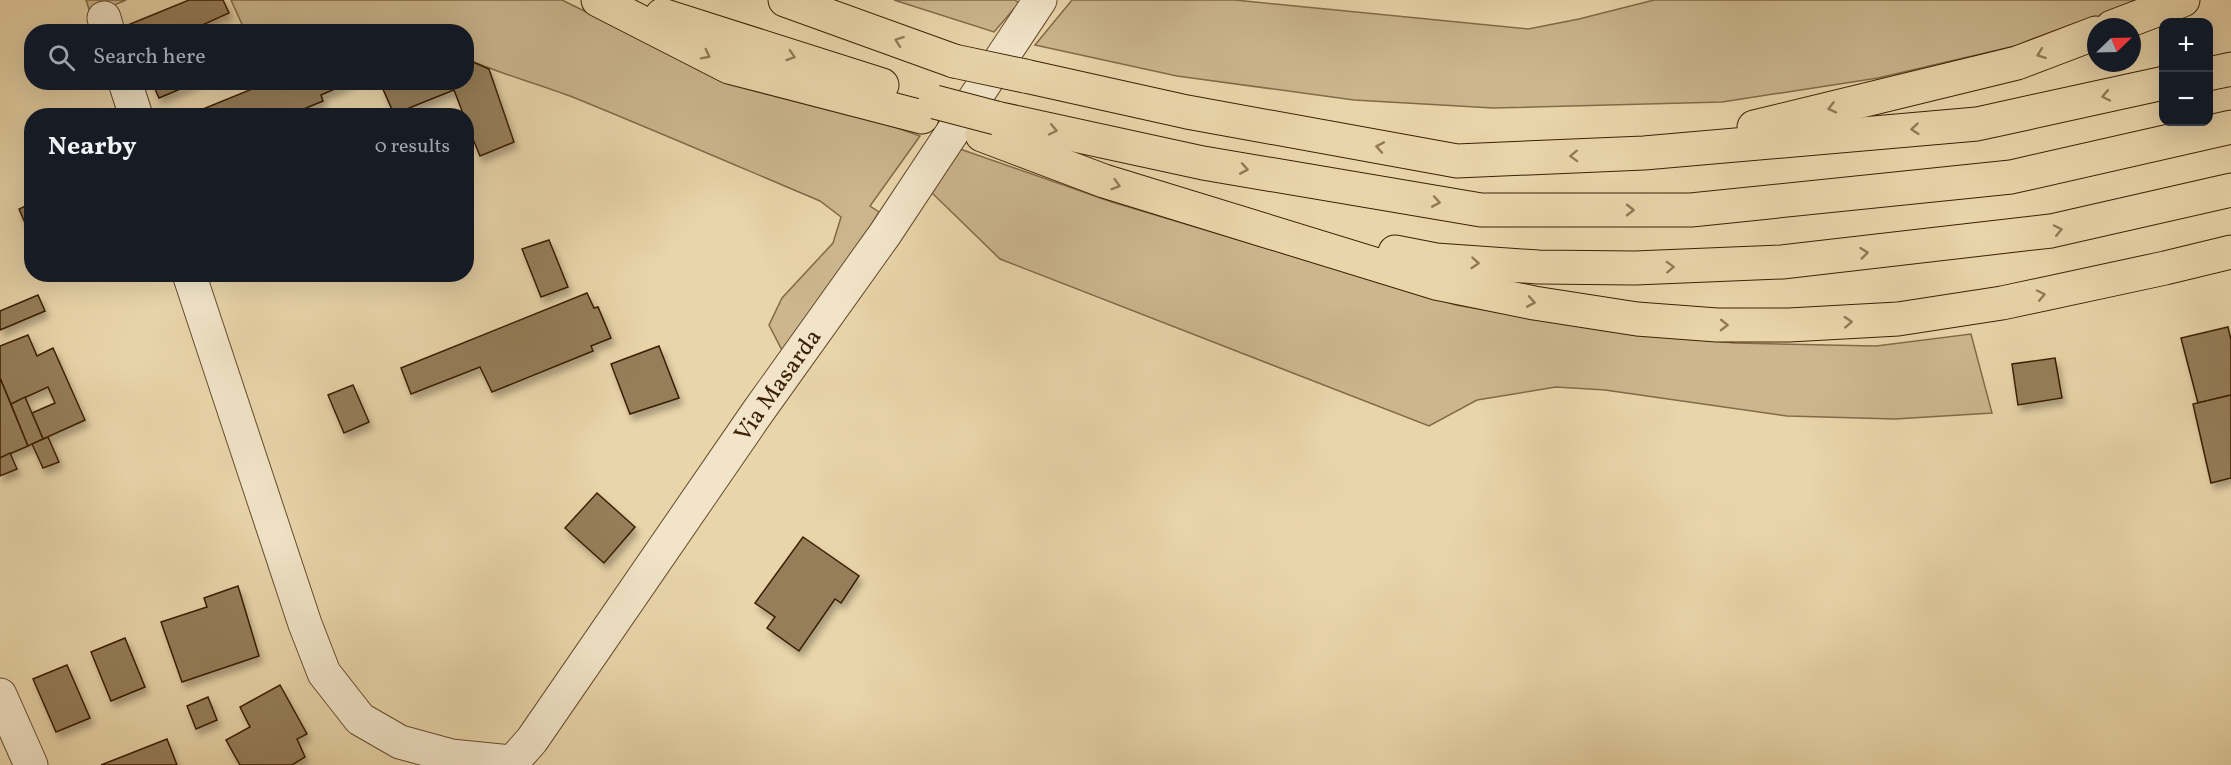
<!DOCTYPE html>
<html lang="en">
<head>
<meta charset="utf-8">
<style>
	body { margin:0; font-family:Vollkorn,serif; background:#20242c; color:#f1f3f6 }
	.controls { position:absolute; right:18px; top:18px; display:grid; overflow:hidden; border-radius:12px; box-shadow:0 6px 24px #0002 }
	.controls button { width:54px; height:54px; display:grid; place-items:center; padding:0; border:0; border-bottom:2px solid #363941; background:#171b24; color:#f1f3f6; font:30px sans-serif }
	.compass { position:absolute; left:2087px; top:18px; width:54px; height:54px; border-radius:50%; background:#171b24; box-shadow:0 6px 24px #0002; rotate:67deg }
	.list { margin:0; padding:0; list-style:none }
	h2 { display:flex; justify-content:space-between; align-items:center; height:78px; margin:0; padding:0 24px; font-size:26px }
	h2 small { font-size:20px; font-weight:400; color:#9ea1a6 }
	.icon { flex:none; width:33px; height:33px; fill:none; stroke:currentColor; stroke-width:2; stroke-linecap:round; stroke-linejoin:round }
	.map { position:relative; flex:none; width:2231px; height:765px; overflow:hidden }
	.search { position:absolute; background:#171b24; box-shadow:0 6px 24px #0002; left:24px; top:24px; width:450px; height:66px; display:flex; align-items:center; gap:15px; box-sizing:border-box; padding:0 21px; border-radius:24px; color:#9ea1a6; font-size:22px }
	.panel { position:absolute; background:#171b24; box-shadow:0 6px 24px #0002; left:24px; top:108px; width:450px; height:174px; border-radius:24px }
	.map>svg:first-child { display:block }
</style>
</head>
<body>
<div class="map">
<svg width="2231" height="765" viewBox="0 0 2231 765">
	<defs>
		<filter id="shadow"><feDropShadow dx="3.5" dy="6" stdDeviation="3" flood-color="#0004"/></filter>
	</defs>
	<rect width="100%" height="100%" fill="#e9d5aa"/>
	<filter id="stains"><feTurbulence type="fractalNoise" baseFrequency=".00333" numOctaves="4"/><feColorMatrix values="0 0 0 0 .2 0 0 0 0 .09 0 0 0 0 .02 0 0 0 .5 -.17"/></filter>
	<radialGradient id="worn" r=".72"><stop offset=".6" stop-color="#630" stop-opacity="0"/><stop offset="1" stop-color="#630" stop-opacity=".3"/></radialGradient>
	<g fill="#cbb68e" stroke="#836a48" stroke-width="1.5">
		<path d="M86 0H126L91 15Z"/>
		<path d="M231 0H562L629 33 920 136 870 206 879 212 825 302 785 356 769 325 782 298 833 243 841 217 820 201C737 166 654 130 570 96 536 83 500 74 467 59L466 32 245 31Z"/>
		<path d="M894 0H1015L1019 3 994 32Z"/>
		<path d="M1072 0H1235L1528 29 1579 19 1654 0H2145L2032 42 1878 78 1722 102 1493 108 1354 100 1177 76 1035 45Z"/>
		<path d="M960 149 1112 202 1456 305 1609 331 1735 343 1876 346 1971 334 1992 413 1895 419 1787 416 1605 390 1556 387 1477 400 1429 426 1000 259 931 192Z"/>
	</g>
	<g fill="#957e5a" stroke="#3b1f03" stroke-width="1.5" filter="url(#shadow)">
		<path d="M189 0H223L229 13 198 27 200 32H131L128 25Z"/>
		<path d="M466 59 489 69 514 142 480 156 466 122V116H464L454 90 394 114 382 87 386 85 385 82H466Z"/>
		<path d="M152 82H197L159 98Z"/>
		<path d="M351 82 321 95 323 101 287 116H186L269 82Z"/>
		<path d="M32 203V239L19 209Z"/>
		<path d="M549 240 568 287 541 297 522 249Z"/>
		<path d="M587 293 594 308 598 307 611 338 591 346 593 351 492 392 480 367 411 394 401 368Z"/>
		<path d="M38 295 45 311 0 330V311Z"/>
		<path d="M2228 327 2231 340V395L2198 403 2181 338Z"/>
		<path d="M28 335 37 356 53 348 85 420 43 439 32 413 55 403 48 387 11 404 0 378V346Z"/>
		<path d="M659 346 679 398 630 414 611 364Z"/>
		<path d="M2055 358 2062 398 2018 405 2012 364Z"/>
		<path d="M0 378 28 446 0 458Z"/>
		<path d="M353 385 369 422 344 433 328 395Z"/>
		<path d="M2231 395V478L2211 483 2193 404Z"/>
		<path d="M25 397 43 439 28 446 11 404Z"/>
		<path d="M48 437 59 462 43 468 32 444Z"/>
		<path d="M10 453 17 469 0 476V458Z"/>
		<path d="M597 493 635 527 604 563 565 528Z"/>
		<path d="M803 537 859 576 841 603 835 599 799 651 767 628 775 617 755 603Z"/>
		<path d="M238 586 259 656 182 682 161 622 207 607 204 598Z"/>
		<path d="M125 638 145 687 111 701 91 652Z"/>
		<path d="M67 665 90 718 56 732 33 679Z"/>
		<path d="M280 685 307 734 297 739 305 757 292 765H240L226 740 250 727 240 707Z"/>
		<path d="M208 697 217 720 196 729 187 706Z"/>
		<path d="M167 739 177 765H101Z"/>
	</g>
	<g fill="none" stroke-linecap="round" stroke-linejoin="round">
		<defs>
			<g id="street">
				<path d="M104 18 108 32"/>
				<path d="M125 82 136 116"/>
				<path d="M189 274 305 624 324 673 360 719 400 742 451 756 513 762"/>
				<path d="M0 695 31 765"/>
				<path id="s1" d="M510 765 532 740 757 413 885 234 1040 0"/>
			</g>
			<g id="highway">
				<path d="M598 0 729 67 922 117"/>
				<path d="M785 0 954 61"/>
				<path d="M662 15 882 85"/>
				<path d="M2112 27 2183 0"/>
				<path d="M2208 74 2231 69"/>
				<path d="M1025 76 1187 112 1457 161 1644 153 1977 124 2164 83"/>
				<path d="M996 118 1203 163 1481 210H1691L2011 177 2231 127"/>
				<path d="M1754 127 2017 63 2096 33"/>
				<path d="M982 135 1104 181 1436 283 1534 303 1637 319 1717 325H1789L1898 319 2002 303 2165 268 2231 252"/>
				<path d="M1395 252 1436 260 1538 267 1635 268 1782 262 2051 231 2231 190"/>
			</g>
		</defs>
		<use href="#street" stroke="#664c2d" stroke-width="35"/>
		<use href="#highway" stroke="#3b1f03" stroke-width="35"/>
		<use href="#street" stroke="#f1e4c8" stroke-width="33"/>
		<use href="#highway" stroke="#e9d5aa" stroke-width="33"/>
		<defs>
			<g id="highway-bridge">
				<path d="M954 61 1025 76"/>
				<path d="M935 102 996 118"/>
			</g>
		</defs>
		<use href="#highway-bridge" stroke="#3b1f03" stroke-width="35" stroke-linecap="butt"/>
		<use href="#highway-bridge" stroke="#e9d5aa" stroke-width="33"/>
	</g>
	<defs><path id="oneway-chevron" d="M-2-3.5L2.5 0L-2 3.5" fill="none" stroke-width="1.6" stroke-linecap="round" stroke-linejoin="round" transform="scale(1.5)"/></defs>
	<g stroke="#927a56">
		<use href="#oneway-chevron" transform="translate(899 41) rotate(-160)"/>
		<use href="#oneway-chevron" transform="translate(2041 54) rotate(159)"/>
		<use href="#oneway-chevron" transform="translate(706 55) rotate(27)"/>
		<use href="#oneway-chevron" transform="translate(791 56) rotate(18)"/>
		<use href="#oneway-chevron" transform="translate(2106 96) rotate(168)"/>
		<use href="#oneway-chevron" transform="translate(1832 108) rotate(166)"/>
		<use href="#oneway-chevron" transform="translate(1915 129) rotate(175)"/>
		<use href="#oneway-chevron" transform="translate(1053 130) rotate(12)"/>
		<use href="#oneway-chevron" transform="translate(1380 147) rotate(-170)"/>
		<use href="#oneway-chevron" transform="translate(1574 156) rotate(178)"/>
		<use href="#oneway-chevron" transform="translate(1244 169) rotate(10)"/>
		<use href="#oneway-chevron" transform="translate(1116 185) rotate(17)"/>
		<use href="#oneway-chevron" transform="translate(1436 202) rotate(10)"/>
		<use href="#oneway-chevron" transform="translate(1630 210)"/>
		<use href="#oneway-chevron" transform="translate(2058 230) rotate(-12)"/>
		<use href="#oneway-chevron" transform="translate(1864 253) rotate(-6)"/>
		<use href="#oneway-chevron" transform="translate(1475 263) rotate(4)"/>
		<use href="#oneway-chevron" transform="translate(1670 267) rotate(-2)"/>
		<use href="#oneway-chevron" transform="translate(2041 295) rotate(-12)"/>
		<use href="#oneway-chevron" transform="translate(1531 302) rotate(10)"/>
		<use href="#oneway-chevron" transform="translate(1848 322) rotate(-3)"/>
		<use href="#oneway-chevron" transform="translate(1724 325) rotate(1)"/>
	</g>
	<g text-anchor="middle" stroke-width="6" stroke-linejoin="round" paint-order="stroke">
		<g font-size="24" fill="#3b1f03" stroke="#f1e4c8">
			<text dy="8" stroke="none"><textPath href="#s1" startOffset="465">Via Masarda</textPath></text>
		</g>
	</g>
	<rect width="100%" height="100%" filter="url(#stains)"/>
	<rect width="100%" height="100%" fill="url(#worn)"/>
</svg>
<div class="controls">
<button>+</button>
<button>−</button>
</div>
<svg class="compass" viewBox="-18 -18 36 36"><path d="M0-13l5 13h-10z" fill="#e53935"/><path d="M0 13l5-13h-10z" fill="#9ea1a6"/></svg>
<div class="search"><svg class="icon" aria-label="search" viewBox="0 0 24 24"><circle cx="10" cy="10" r="6"/><path d="M15 15l6 6"/></svg>Search here</div>
<section class="panel">
<h2>Nearby<small>0 results</small></h2>
<ul class="list">
</ul>
</section>
</div>
</body>
</html>
